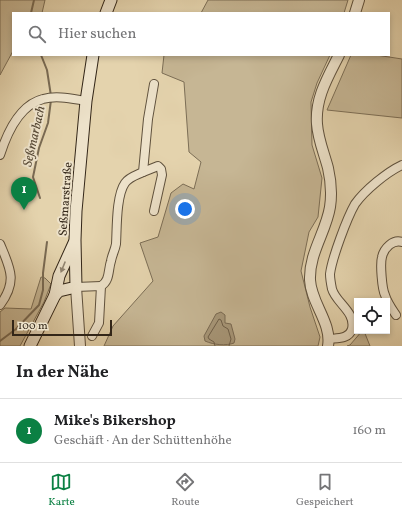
<!DOCTYPE html>
<html lang="de">
<head>
<meta charset="utf-8">
<style>
	body { margin:0; font-family:Vollkorn,serif; background:#f6f6f6; color:#202124 }
	.controls { position:absolute; right:12px; bottom:12px; display:grid; overflow:hidden; border-radius:0px; box-shadow:0 2px 6px #0003 }
	.controls button { width:36px; height:36px; display:grid; place-items:center; padding:0; border:0; border-bottom:1px solid #e0e0e0; background:#fff; color:#202124; font:20px sans-serif }
	.scale { position:absolute; left:12px; bottom:10px; width:100px; box-sizing:border-box; padding-left:4px; border:2px solid #332618; border-top:0; font-size:11px; line-height:14px; white-space:nowrap; color:#332618; -webkit-text-stroke:3px #ede2ca; paint-order:stroke }
	.you { position:absolute; left:185px; top:209px; width:14px; height:14px; margin:-10px; border:3px solid #fff; border-radius:50%; background:#1a73e8; box-shadow:0 0 0 6px #1a73e833 }
	.badge { display:grid; place-items:center; width:26px; height:26px; border-radius:50%; background:#0b8043; color:#fff; font-size:13px; font-weight:700 }
	.pin { position:absolute; translate:-50% -33px; filter:drop-shadow(0 1px 2px #0008) }
	.pin::after { content:''; position:absolute; top:21px; width:14px; height:12px; background:inherit; clip-path:polygon(0 0,100% 0,50% 100%) }
	.list { margin:0; padding:0; list-style:none }
	h2 { display:flex; justify-content:space-between; align-items:center; height:52px; margin:0; padding:0 16px; font-size:17px }
	h2 small { font-size:13px; font-weight:400; color:#757577 }
	.list li { display:grid; grid-template-columns:26px 1fr auto; gap:12px; align-items:center; box-sizing:border-box; height:64px; padding:0 16px; border-top:1px solid #e0e0e0 }
	.list b { display:block; font-size:15px; white-space:nowrap }
	.list p { margin:0; font-size:13px; white-space:nowrap; color:#757577 }
	.list em { font-size:13px; font-style:normal; color:#757577 }
	.icon { flex:none; width:22px; height:22px; fill:none; stroke:currentColor; stroke-width:2; stroke-linecap:round; stroke-linejoin:round }
	.map { position:relative; flex:none; width:402px; height:346px; overflow:hidden }
	.search { position:absolute; background:#fff; box-shadow:0 2px 6px #0003; left:12px; right:12px; top:12px; height:44px; display:flex; align-items:center; gap:10px; box-sizing:border-box; padding:0 14px; border-radius:0px; color:#757577; font-size:15px }
	.sheet { height:116px; background:#fff }
	nav { display:flex; justify-content:space-around; align-items:center; box-sizing:border-box; height:56px; border-top:1px solid #e0e0e0; background:#fff; font-size:11px; color:#757577 }
	nav a { display:grid; justify-items:center; gap:2px }
	nav .on { color:#0b8043 }
	.map>svg:first-child { display:block }
</style>
</head>
<body>
<div class="map">
<svg width="402" height="346" viewBox="0 0 402 346">
	<rect width="100%" height="100%" fill="#e4d3ad"/>
	<filter id="stains"><feTurbulence type="fractalNoise" baseFrequency=".005" numOctaves="4"/><feColorMatrix values="0 0 0 0 .2 0 0 0 0 .09 0 0 0 0 .02 0 0 0 .5 -.17"/></filter>
	<radialGradient id="worn" r=".72"><stop offset=".6" stop-color="#630" stop-opacity="0"/><stop offset="1" stop-color="#630" stop-opacity=".3"/></radialGradient>
	<g fill="#c6b694" stroke="#7c6e56">
		<path d="M0 0H45L42 13H13V51L0 75Z"/>
		<path d="M208 0H348L344 13H201Z"/>
		<path d="M164 55H330L317 83 311 102 312 145 322 178 318 217 309 232 301 271 310 307 320 337 318 346H104L113 326 153 281 140 243 158 237 171 193 183 184 194 189 201 162 189 152 184 82 162 73Z"/>
		<path d="M351 55H376L402 59V118L327 110Z"/>
		<path d="M41 277 45 278 51 284 44 302 20 346H0V312L5 308 31 309Z"/>
		<path d="M362 331H364L370 346H347L350 345Z"/>
	</g>
	<path fill="#a8987a" stroke="#796a53" d="M221 312 225 315V323L231 324 235 339 234 343C226 346 214 345 205 341L204 336 216 314Z"/>
	<g fill="none" stroke-linecap="round" stroke-linejoin="round">
		<path stroke="#6e5f49" stroke-width="1" d="M215 346 214 342 209 339 208 337 219 319 221 320 223 326 228 329 231 339 229 346"/>
		<g stroke="#796a53" stroke-width="2">
			<path d="M31 13 34 0"/>
			<path d="M41 55 47 70 51 96"/>
			<path d="M40 198 33 177 39 148 48 123 51 100"/>
			<path d="M0 341 16 329 39 305 43 290V273L47 242"/>
		</g>
		<defs>
			<g id="minor">
				<path d="M0 155C7 133 19 105 43 99 57 95 73 99 86 101"/>
				<path d="M143 172 158 166 161 169 162 175 154 211"/>
				<path d="M0 244C10 268 18 281 0 305"/>
				<path d="M101 286C110 281 108 270 111 261 112 255 115 250 116 244 117 228 116 196 125 183 129 177 137 175 143 172L148 119 154 84"/>
				<path d="M76 287 101 286 99 323 92 336"/>
				<path d="M396 315C392 309 387 302 385 295 382 289 380 264 382 257 384 248 393 239 402 242"/>
				<path d="M329 339C338 338 349 339 352 329 356 312 336 303 332 289 331 284 330 278 330 274 332 258 347 218 355 204 365 190 387 172 402 165"/>
			</g>
			<g id="tertiary">
				<path d="M355 13 359 0"/>
				<path d="M76 287 80 346"/>
				<path d="M328 346C332 323 311 303 310 280 309 253 326 232 330 207 332 194 331 181 328 168 324 153 318 139 317 124 315 98 328 77 339 55"/>
			</g>
			<g id="secondary">
				<path d="M106 13 111 0"/>
				<path d="M55 295 59 276 74 243"/>
				<path d="M30 346 55 295 59 291 76 287 75 240 76 211 86 101 93 55"/>
			</g>
		</defs>
		<use href="#minor" stroke="#5f513d" stroke-width="10"/>
		<use href="#tertiary" stroke="#5f513d" stroke-width="12"/>
		<use href="#secondary" stroke="#332618" stroke-width="13"/>
		<use href="#minor" stroke="#ede2ca" stroke-width="8"/>
		<use href="#tertiary" stroke="#ede2ca" stroke-width="10"/>
		<use href="#secondary" stroke="#ede2ca" stroke-width="11"/>
	</g>
	<defs><path id="oneway-solid" d="M-6-.8H1V-3.2L6.5 0L1 3.2V.8H-6Z"/></defs>
	<use fill="#908471" href="#oneway-solid" transform="translate(63 267) rotate(112)"/>
	<g text-anchor="middle" stroke-width="4" stroke-linejoin="round" paint-order="stroke">
		<g font-size="12" fill="#332618" stroke="#ede2ca">
			<text transform="translate(65 199) rotate(-86)" y="4">Seßmarstraße</text>
		</g>
		<g font-size="13" font-style="italic" fill="#564835" stroke="#ede2ca">
			<text transform="translate(33 136) rotate(-77)" y="5">Seßmarbach</text>
		</g>
	</g>
	<rect width="100%" height="100%" filter="url(#stains)"/>
	<rect width="100%" height="100%" fill="url(#worn)"/>
</svg>
<div class="controls">
<button><svg class="icon" aria-label="locate" viewBox="0 0 24 24"><circle cx="12" cy="12" r="6"/><path d="M12 2v4M12 18v4M2 12h4M18 12h4"/></svg></button>
</div>
<div class="scale">100 m</div>
<div class="you"></div>
<div class="pin badge" style="left:24px;top:210px">1</div>
<div class="search"><svg class="icon" aria-label="search" viewBox="0 0 24 24"><circle cx="10" cy="10" r="6"/><path d="M15 15l6 6"/></svg>Hier suchen</div>
</div>
<section class="sheet">
<h2>In der Nähe<small></small></h2>
<ul class="list">
<li><span class="badge">1</span><div><b>Mike's Bikershop</b><p>Geschäft · An der Schüttenhöhe</p></div><em>160 m</em></li>
</ul>
</section>
<nav>
<a class="on"><svg class="icon" aria-label="map" viewBox="0 0 24 24"><path d="M3 6l6-2 6 2 6-2v14l-6 2-6-2-6 2zM9 4v14M15 6v14"/></svg>Karte</a>
<a><svg class="icon" aria-label="directions" viewBox="0 0 24 24"><path d="M12 3l9 9-9 9-9-9zM9 14v-3h6M13 9l2 2-2 2"/></svg>Route</a>
<a><svg class="icon" aria-label="saved" viewBox="0 0 24 24"><path d="M7 4h10v16l-5-4-5 4z"/></svg>Gespeichert</a>
</nav>
</body>
</html>
